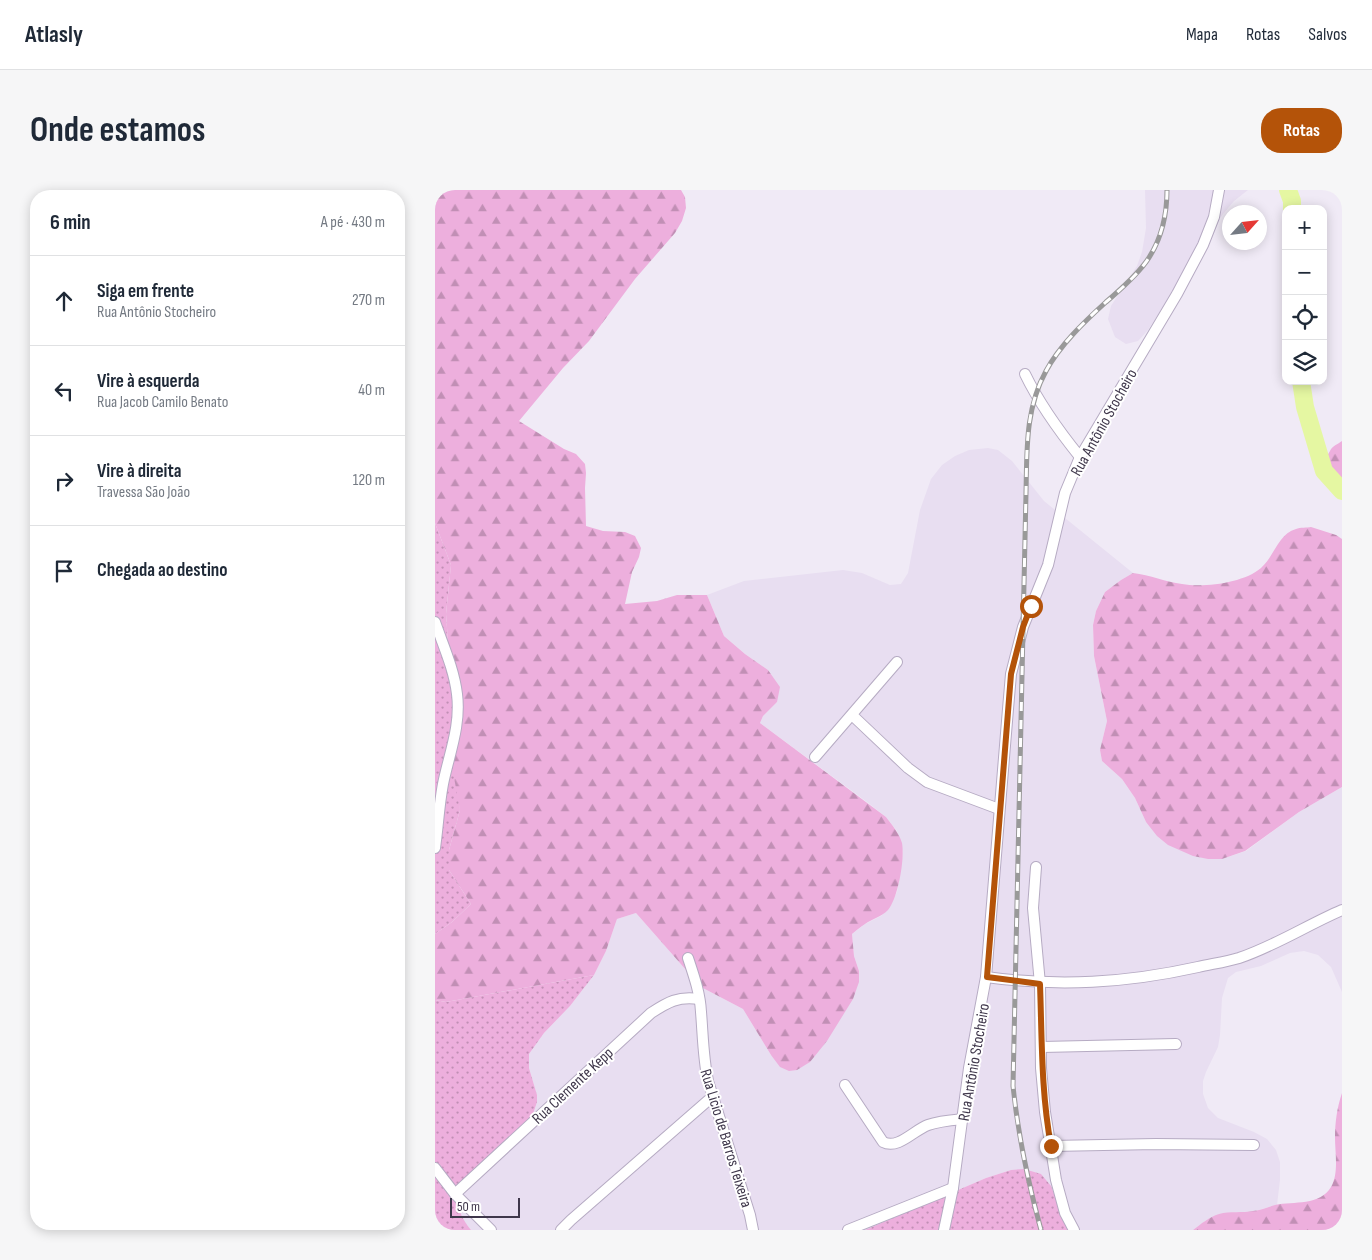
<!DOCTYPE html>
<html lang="pt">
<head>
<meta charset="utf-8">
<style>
	body { margin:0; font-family:"Sofia Sans Condensed",sans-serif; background:#f6f6f7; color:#1f2937 }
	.controls { position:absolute; right:15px; top:15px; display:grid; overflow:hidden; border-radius:10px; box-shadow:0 2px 12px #0003 }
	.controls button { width:45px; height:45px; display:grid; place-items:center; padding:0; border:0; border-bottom:1px solid #e0e1e3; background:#fff; color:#1f2937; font:25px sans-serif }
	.compass { position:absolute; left:787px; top:15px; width:45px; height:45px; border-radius:50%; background:#fff; box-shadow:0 2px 12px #0003; rotate:63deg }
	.scale { position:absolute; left:15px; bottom:12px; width:70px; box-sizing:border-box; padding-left:5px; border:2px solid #3f374b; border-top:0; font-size:14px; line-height:18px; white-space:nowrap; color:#3f374b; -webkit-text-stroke:4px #fff; paint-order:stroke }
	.stop { position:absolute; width:15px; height:15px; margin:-11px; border:4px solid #b45309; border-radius:50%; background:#fff }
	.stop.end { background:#b45309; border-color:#fff; box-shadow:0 1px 5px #0008 }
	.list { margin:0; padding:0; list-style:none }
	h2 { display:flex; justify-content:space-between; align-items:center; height:65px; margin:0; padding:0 20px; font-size:21px }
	h2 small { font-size:16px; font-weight:400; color:#747a83 }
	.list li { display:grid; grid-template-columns:32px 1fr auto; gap:15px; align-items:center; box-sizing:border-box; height:90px; padding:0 20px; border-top:1px solid #e0e1e3 }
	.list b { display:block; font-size:19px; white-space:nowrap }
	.list p { margin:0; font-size:16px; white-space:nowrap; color:#747a83 }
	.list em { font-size:16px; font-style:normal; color:#747a83 }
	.icon { flex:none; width:28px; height:28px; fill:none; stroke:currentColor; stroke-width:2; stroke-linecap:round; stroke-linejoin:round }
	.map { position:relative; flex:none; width:907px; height:1040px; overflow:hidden; border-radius:20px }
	header { display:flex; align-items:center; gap:30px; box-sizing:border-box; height:70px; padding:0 25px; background:#fff; border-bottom:1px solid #e0e1e3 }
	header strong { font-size:24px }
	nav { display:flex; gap:28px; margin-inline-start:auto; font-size:18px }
	.intro { display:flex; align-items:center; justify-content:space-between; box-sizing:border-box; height:120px; padding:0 30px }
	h1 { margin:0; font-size:35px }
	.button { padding:12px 22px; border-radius:20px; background:#b45309; color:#fff; font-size:18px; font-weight:700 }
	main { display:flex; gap:30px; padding:0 30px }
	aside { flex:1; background:#fff; border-radius:20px; box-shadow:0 2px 12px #0003 }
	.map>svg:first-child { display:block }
</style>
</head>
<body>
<header>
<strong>Atlasly</strong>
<nav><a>Mapa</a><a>Rotas</a><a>Salvos</a></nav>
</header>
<div class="intro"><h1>Onde estamos</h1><a class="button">Rotas</a></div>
<main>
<aside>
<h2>6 min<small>A pé · 430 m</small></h2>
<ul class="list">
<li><svg class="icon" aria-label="ahead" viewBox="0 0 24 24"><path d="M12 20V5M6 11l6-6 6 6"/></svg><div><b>Siga em frente</b><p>Rua Antônio Stocheiro</p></div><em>270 m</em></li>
<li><svg class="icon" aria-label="left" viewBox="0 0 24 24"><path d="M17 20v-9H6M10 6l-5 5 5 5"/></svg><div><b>Vire à esquerda</b><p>Rua Jacob Camilo Benato</p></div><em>40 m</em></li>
<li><svg class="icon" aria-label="right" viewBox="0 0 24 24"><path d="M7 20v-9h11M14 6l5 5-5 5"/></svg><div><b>Vire à direita</b><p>Travessa São João</p></div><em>120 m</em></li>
<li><svg class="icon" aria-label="arrive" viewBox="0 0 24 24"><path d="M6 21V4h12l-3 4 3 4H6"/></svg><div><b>Chegada ao destino</b></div></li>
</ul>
</aside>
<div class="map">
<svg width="907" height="1040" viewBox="0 0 907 1040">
	<defs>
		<pattern id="green-dots" width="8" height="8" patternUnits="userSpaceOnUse" patternTransform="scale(1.25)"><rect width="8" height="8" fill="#edafdd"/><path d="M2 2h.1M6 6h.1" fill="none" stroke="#c18fb5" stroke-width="1.8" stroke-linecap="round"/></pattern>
		<pattern id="forest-firs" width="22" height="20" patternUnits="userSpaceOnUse" patternTransform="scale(1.25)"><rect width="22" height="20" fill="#edafdd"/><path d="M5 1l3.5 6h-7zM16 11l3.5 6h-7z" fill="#c18fb5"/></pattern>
	</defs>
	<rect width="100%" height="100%" fill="#f0eaf6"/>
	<g fill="#e8def1">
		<path d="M710 0H813L799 11 788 24 713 140 703 151 691 154 680 147 673 129 676 116 702 76 707 62 711 38Z"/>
		<path d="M553 258 563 260 577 271 609 311 698 383 686 390 670 402 661 421 658 435 659 466 672 531 665 560 667 571 687 589 700 608 711 632 787 669 811 661 864 622 907 597V802L896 777 883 765 869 761 855 763 826 776 801 782 793 788 787 808 785 845 783 857 771 882 768 891V904L773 918 783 928 819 942 832 949 841 960 845 972V990L842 1015 820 1021 785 1024 773 1029 758 1040H633L628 1026 576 980 551 988 430 1040H36L29 1032 23 1018 22 1006 98 924 102 912V905L94 878V864L109 843 135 816 159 785 171 761 182 729 201 723 266 797 308 819 336 865 424 781 419 766 417 744 430 734 446 726 453 719 462 702 468 662 462 641 451 627 432 612 325 533 328 526 342 512 333 480 310 464 289 446 272 405 309 391 408 380 427 383 455 395 466 394 473 383 485 320 496 289 507 275 520 266 534 260Z"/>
	</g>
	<g fill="url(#green-dots)">
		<path d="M0 333 16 375 11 424 13 452 19 500 25 620 14 660V680L36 714 17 732 0 744Z"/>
		<path d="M159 785 135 816 109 843 94 864V878L102 905V912L98 924 22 1006C23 1020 27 1029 36 1040H0V810L11 812Z"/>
		<path d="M589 979 606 984 616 996 633 1040H430L551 988 576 980Z"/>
	</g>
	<g fill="url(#forest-firs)">
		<path d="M0 0H246L250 7 251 18 247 31 240 43 200 89 154 151 128 178 84 231 129 259 141 264 150 274 151 283 150 298 151 336 168 341 190 342 200 346 206 358 204 367 197 382 190 414 222 411 242 405H272L289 446 310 464 333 480 345 497 342 512 328 526 325 533 451 627C457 635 464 643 467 653 470 669 463 708 453 720 446 727 437 729 430 734 425 737 421 741 417 744L419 766 424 781V792L418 809 392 851 375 872 362 880 354 881 345 877 336 865 308 819 266 797 201 723 182 729 171 761 159 785 11 812 0 810V744L17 732 36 714 14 680V660L25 620 18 582 19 500 13 452 11 424 16 375 0 333Z"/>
		<path d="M907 251V303C896 294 885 275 895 261 897 256 903 254 907 251Z"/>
		<path d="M876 337 901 345 907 349V597L864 622 810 661 787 669H773L758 666 733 655 722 646 711 632 700 608 687 589 667 571 665 560 672 531 659 466 658 435 661 421 670 402 686 390 698 383C715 385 731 392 747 394 768 398 809 393 826 378 839 367 843 344 861 339 865 337 872 338 876 337Z"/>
		<path d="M907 903V1040H758C766 1034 774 1027 784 1024 795 1021 807 1023 818 1021 826 1020 833 1017 840 1015 859 1011 885 1016 896 997 904 983 900 963 900 948 900 932 902 918 907 903Z"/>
	</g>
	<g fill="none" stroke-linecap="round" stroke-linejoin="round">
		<g stroke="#e5f7a2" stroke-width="18">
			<path d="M853 0 857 11V19"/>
			<path d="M866 191 870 217 889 281 907 301"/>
		</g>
		<defs>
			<g id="minor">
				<path d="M590 184C605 215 624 241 645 267"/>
				<path d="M0 432C8 455 19 479 22 504 26 536 14 564 8 594 4 615 3 637 0 658"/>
				<path d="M417 525 473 578 492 592 564 619"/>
				<path d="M380 567 462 472"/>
				<path d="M601 677 598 718 605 794 606 878 610 922 621 990 630 1023 639 1040"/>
				<path d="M253 768C259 786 265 803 266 822 268 846 268 867 273 891L315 1025 318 1040"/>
				<path d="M551 787C624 797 691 793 763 777 776 774 791 772 804 768 840 756 872 735 907 720"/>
				<path d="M607 857 741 854"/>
				<path d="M410 895 448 952C463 960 479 940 493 935 504 931 517 930 528 929"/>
				<path d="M616 956 721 954 819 955"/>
				<path d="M0 978 20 1004 56 1040"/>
				<path d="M20 1004 216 823C233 812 243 806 264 809"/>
				<path d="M126 1040 136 1030 277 907"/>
				<path d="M413 1040 518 998"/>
				<path d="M509 1040 518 998 534 878 551 787 573 519 576 484 588 437 613 375 630 303 645 267 742 104 768 55 779 27 784 0"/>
			</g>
		</defs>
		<use href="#minor" stroke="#b6abc3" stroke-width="12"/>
		<use href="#minor" stroke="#fff" stroke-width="10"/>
		<defs>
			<path id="rail" d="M606 1040C593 992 583 945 578 896L591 303C592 261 590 219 611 181 625 155 649 132 671 112 685 100 700 87 711 72 726 51 732 25 732 0"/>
		</defs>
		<use href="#rail" stroke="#999" stroke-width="5"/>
		<use href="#rail" stroke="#fff" stroke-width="3" stroke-dasharray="9" stroke-linecap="butt"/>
	</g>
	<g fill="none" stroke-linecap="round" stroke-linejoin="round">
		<path stroke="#b45309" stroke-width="6" d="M596 416 588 437 576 484 552 787 605 794C607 849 606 901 616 956"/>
	</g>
	<g text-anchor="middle" stroke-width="4" stroke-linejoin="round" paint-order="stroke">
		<g font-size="16" fill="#3f374b" stroke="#fff">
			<text transform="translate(668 232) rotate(-61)" y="6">Rua Antônio Stocheiro</text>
			<text transform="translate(538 872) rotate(-80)" y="6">Rua Antônio Stocheiro</text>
			<text transform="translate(137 895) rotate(-43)" y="6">Rua Clemente Kepp</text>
			<text transform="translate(292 948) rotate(73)" y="6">Rua Licio de Barros Teixeira</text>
		</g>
	</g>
</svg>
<div class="controls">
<button>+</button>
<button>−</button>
<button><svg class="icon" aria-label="locate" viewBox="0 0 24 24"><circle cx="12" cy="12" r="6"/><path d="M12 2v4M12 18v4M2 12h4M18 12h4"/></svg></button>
<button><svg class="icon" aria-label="layers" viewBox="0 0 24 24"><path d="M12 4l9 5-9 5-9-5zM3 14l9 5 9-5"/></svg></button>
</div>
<svg class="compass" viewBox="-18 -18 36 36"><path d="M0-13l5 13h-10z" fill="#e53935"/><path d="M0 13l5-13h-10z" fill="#747a83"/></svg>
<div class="scale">50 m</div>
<div class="stop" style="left:596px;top:416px"></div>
<div class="stop end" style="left:616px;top:956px"></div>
</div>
</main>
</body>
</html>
